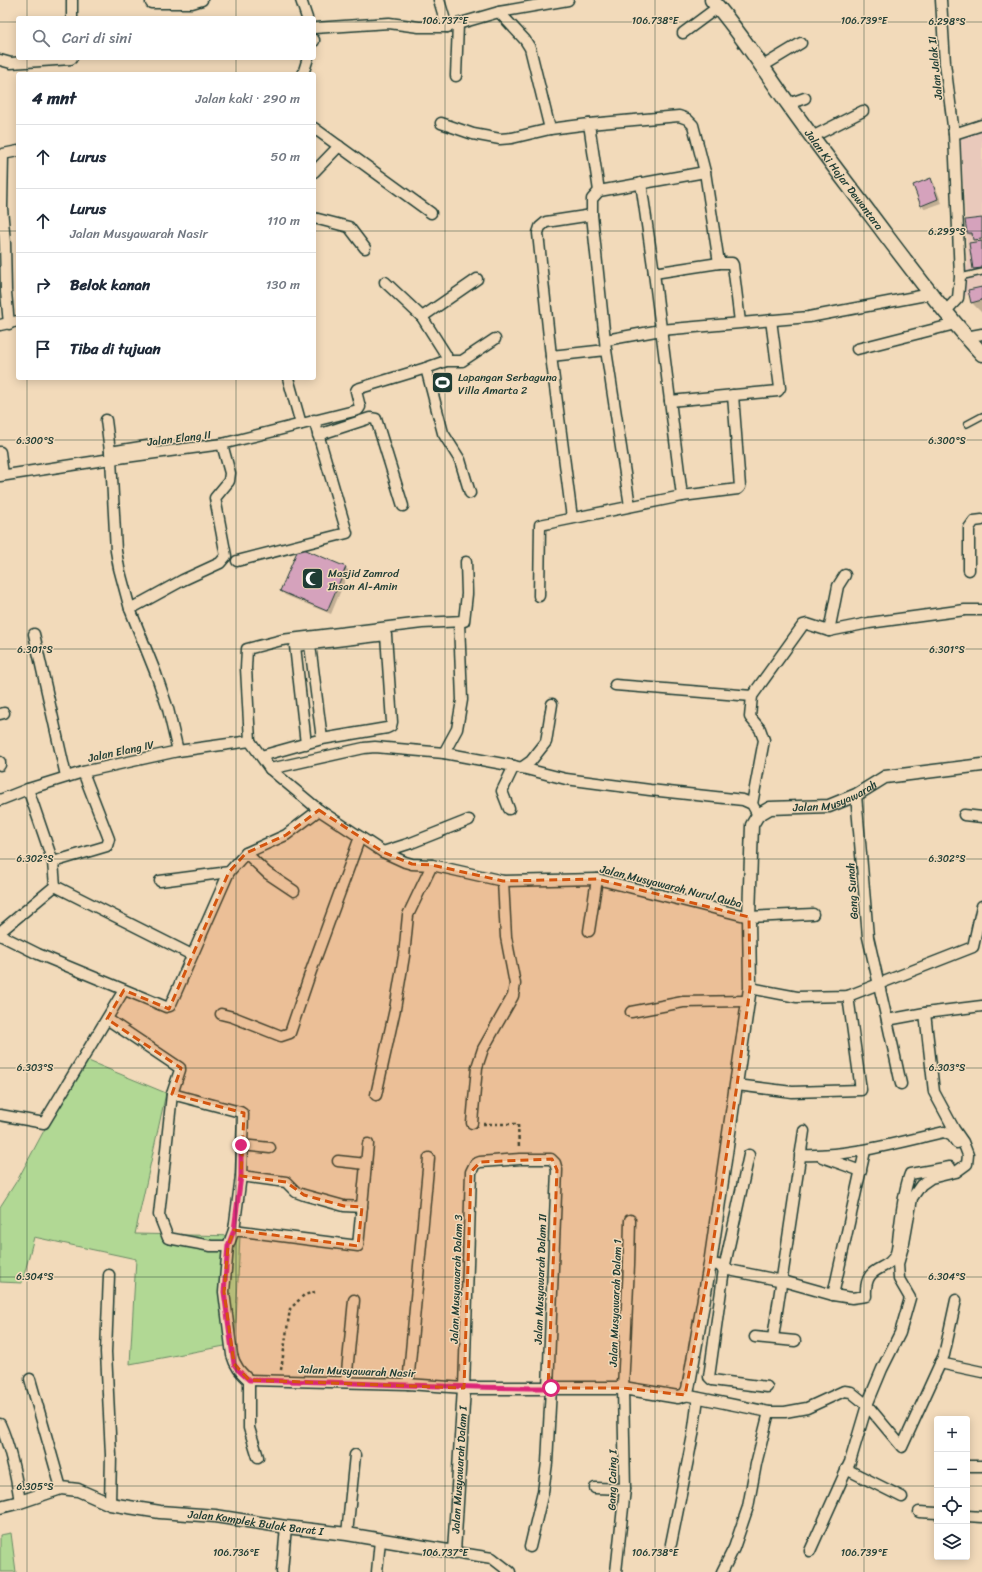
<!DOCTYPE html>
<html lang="id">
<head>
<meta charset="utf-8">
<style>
	body { margin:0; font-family:Sriracha,sans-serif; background:#f2f2f3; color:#1f2937 }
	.controls { position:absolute; right:12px; bottom:12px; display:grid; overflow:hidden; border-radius:4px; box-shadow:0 2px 10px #0003 }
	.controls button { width:36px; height:36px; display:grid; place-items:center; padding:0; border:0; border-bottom:1px solid #e0e1e3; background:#fff; color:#1f2937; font:20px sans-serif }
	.stop { position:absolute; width:12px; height:12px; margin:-9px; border:3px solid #db2777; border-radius:50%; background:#fff }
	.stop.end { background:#db2777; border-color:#fff; box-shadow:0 1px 4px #0008 }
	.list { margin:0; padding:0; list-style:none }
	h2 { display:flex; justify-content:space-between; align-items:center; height:52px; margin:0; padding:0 16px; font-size:17px }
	h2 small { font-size:13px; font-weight:400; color:#747a83 }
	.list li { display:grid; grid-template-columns:26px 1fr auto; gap:12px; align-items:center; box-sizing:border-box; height:64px; padding:0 16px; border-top:1px solid #e0e1e3 }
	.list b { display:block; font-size:15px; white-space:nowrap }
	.list p { margin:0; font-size:13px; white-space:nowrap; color:#747a83 }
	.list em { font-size:13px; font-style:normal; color:#747a83 }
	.icon { flex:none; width:22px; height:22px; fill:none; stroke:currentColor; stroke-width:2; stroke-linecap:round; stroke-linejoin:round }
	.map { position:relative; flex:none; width:982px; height:1572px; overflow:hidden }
	.search { position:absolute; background:#fff; box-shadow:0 2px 10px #0003; left:16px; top:16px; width:300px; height:44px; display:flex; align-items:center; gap:10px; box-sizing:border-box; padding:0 14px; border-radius:4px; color:#747a83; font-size:15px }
	.panel { position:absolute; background:#fff; box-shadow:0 2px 10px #0003; left:16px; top:72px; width:300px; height:308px; border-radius:4px }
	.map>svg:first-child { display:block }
</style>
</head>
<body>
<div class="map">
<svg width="982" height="1572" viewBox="0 0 982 1572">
	<rect width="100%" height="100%" fill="#f2daba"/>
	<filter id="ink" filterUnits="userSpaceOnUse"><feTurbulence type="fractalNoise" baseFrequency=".025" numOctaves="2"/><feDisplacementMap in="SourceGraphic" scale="8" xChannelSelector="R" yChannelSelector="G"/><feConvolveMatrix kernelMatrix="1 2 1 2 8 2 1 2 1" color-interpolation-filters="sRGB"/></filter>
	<g filter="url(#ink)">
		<path fill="#e9c9bb" d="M982 122V292L959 297 968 263 960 129Z"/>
		<g fill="#b1d894" stroke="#688a64">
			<path d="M86 1060 166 1093 135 1234 240 1236 235 1344 130 1364 136 1259 34 1237 22 1283 0 1282V1207L18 1179 62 1097Z"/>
			<path d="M11 1533 16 1572H0V1535Z"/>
		</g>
		<g fill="#0003">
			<path d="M930 179 934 183 942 203 925 209 922 205Z"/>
			<path d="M982 219V238L977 239 978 241 982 240V277L974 269 970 244 977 243 968 233Z"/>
			<path d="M982 288V313L971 302Z"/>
			<path d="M345 567 349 571 331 614 285 595 281 591Z"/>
		</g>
		<g fill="#d5a2bc" stroke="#1f3d34">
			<path d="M931 178 938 199 921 206 913 185Z"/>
			<path d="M982 218V239L973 240 972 233H967L965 220Z"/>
			<path d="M982 241V268L973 269 969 243Z"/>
			<path d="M982 287V300L971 303 968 290Z"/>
			<path d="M299 547 346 567 327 611 280 591Z"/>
		</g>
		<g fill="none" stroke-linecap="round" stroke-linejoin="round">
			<defs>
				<g id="service">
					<path d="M960 277 982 272"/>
					<path d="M967 424 982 416"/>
				</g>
				<g id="minor">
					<path d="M72 0V18"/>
					<path d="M151 0V3H192L202 0"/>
					<path d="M301 0 307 18"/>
					<path d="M439 0 447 27"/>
					<path d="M941 0 945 63 954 134"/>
					<path d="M499 12 525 40 530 48 550 129"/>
					<path d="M314 28 389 23 419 27H447L499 12 568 0"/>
					<path d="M683 33 718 7"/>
					<path d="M314 40V41"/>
					<path d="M0 60 11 63 71 59 72 58"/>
					<path d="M763 66 801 43"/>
					<path d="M303 74 308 58"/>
					<path d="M456 76 458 24"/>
					<path d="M788 104 805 98"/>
					<path d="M441 123 473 134 500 139 512 138 550 129 589 124"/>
					<path d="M314 128 431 213"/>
					<path d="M812 137 863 111"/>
					<path d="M314 172 339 146"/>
					<path d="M641 183 654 273 682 496"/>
					<path d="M599 191 589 124 679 116 687 119 693 125 705 172 719 263"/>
					<path d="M314 218 349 227 365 248"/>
					<path d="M654 273 719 263H732L733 265 740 322"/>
					<path d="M385 282 422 317 446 355V361"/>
					<path d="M945 312 958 298 960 277 954 134 982 125"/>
					<path d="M422 317 477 279"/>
					<path d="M9 324 6 292 5 243 2 208 3 154 18 151"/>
					<path d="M0 325 18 321"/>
					<path d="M966 337 982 334"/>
					<path d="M606 340 661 330 809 317 931 294"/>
					<path d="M857 349 955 324"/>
					<path d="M551 356 606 350"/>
					<path d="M426 368 443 433 460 460 470 493"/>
					<path d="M288 378 301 424"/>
					<path d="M670 401 778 391 780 388 771 320"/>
					<path d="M106 420 111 459 116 551 119 568 130 609 156 674 168 709 178 751"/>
					<path d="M318 435 370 418 376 419 403 506"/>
					<path d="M0 452 3 475"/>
					<path d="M110 452 153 445"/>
					<path d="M0 476 111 459 222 444 358 410 360 407 356 391 357 389 426 368 446 361H462L495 339"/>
					<path d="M630 506 606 350 592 215V199L599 191 705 172"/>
					<path d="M572 518 551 356 538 233 540 227 546 222 592 215"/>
					<path d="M237 561 347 533 314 420"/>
					<path d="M969 570V528L974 521 982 520"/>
					<path d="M539 596 540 525 682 496 738 489 740 487 733 395"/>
					<path d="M130 609 183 580 220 563 226 556 215 498 229 481 230 473 222 444"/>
					<path d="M829 631 838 586 845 575"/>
					<path d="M34 634 66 776"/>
					<path d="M310 645 322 739"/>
					<path d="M615 685 752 696"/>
					<path d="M0 714 4 713"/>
					<path d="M250 741 270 769 319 810 383 852 405 862 412 864 432 865 503 881 597 879 749 917 813 914"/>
					<path d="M250 741 246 668 247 649 282 640 422 623 464 621 467 594 466 562"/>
					<path d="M444 753 457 729 462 700 459 622"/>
					<path d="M261 756 322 739 387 728 391 726 392 722 386 635 295 646 306 744"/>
					<path d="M0 762V765"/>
					<path d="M521 768 531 761 546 742 552 704"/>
					<path d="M270 769 364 748 375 747 444 753 514 766 566 779 650 790 743 800 752 804 758 815"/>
					<path d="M28 789 53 862 55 886"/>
					<path d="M856 795 868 937 887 1020"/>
					<path d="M0 800 28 789 83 772 178 751 250 741"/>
					<path d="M752 804 764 740 760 729 750 717 752 696 803 625 807 624 829 631 869 623 965 610H982"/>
					<path d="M509 809 502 791 514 766"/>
					<path d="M964 815 982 817"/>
					<path d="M383 852 411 843 469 820"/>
					<path d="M246 853 267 873 294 891"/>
					<path d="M53 862 107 846 109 839 83 772"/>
					<path d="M160 881 229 872 246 853 286 835 319 810"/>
					<path d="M55 886 192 955"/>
					<path d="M589 931 597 879"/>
					<path d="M0 932 55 886"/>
					<path d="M0 935 38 954 166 1007 170 1006 229 872"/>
					<path d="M750 988 797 997 848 996 973 947 982 906"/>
					<path d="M631 1012 683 1002 747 1001"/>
					<path d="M221 1014 233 1017 281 1036 290 1033 311 971 360 837"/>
					<path d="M107 1019 180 1068V1070L172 1094 159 1215 168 1238 211 1246H228"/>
					<path d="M901 1084 887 1020 925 1013 982 1006"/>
					<path d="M737 1085 792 1092 861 1090 848 996"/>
					<path d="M172 1094 240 1112 243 1114 241 1176 234 1230 228 1246 224 1292 232 1355C235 1366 240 1372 249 1380V1428L258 1457"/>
					<path d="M376 1095 395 1009 404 956 408 915 432 865"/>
					<path d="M0 1115 44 1123 124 990"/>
					<path d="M472 1123 477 1067 483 1049 513 996 515 984 506 937 503 881"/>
					<path d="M241 1145 270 1148"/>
					<path d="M749 1155 724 1269 709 1377 712 1380 767 1387"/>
					<path d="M800 1155C849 1157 896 1143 944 1132L952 1136 957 1143"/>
					<path d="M822 1157 861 1171"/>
					<path d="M338 1161 366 1164"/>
					<path d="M241 1176 286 1182 296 1192 304 1195 344 1206 362 1207"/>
					<path d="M234 1230 358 1246 368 1144"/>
					<path d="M710 1264 718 1265 724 1269 783 1281 833 1295 852 1298 866 1296C864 1262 888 1274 896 1253 898 1247 898 1239 899 1232 902 1212 903 1192 910 1174L950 1167"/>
					<path d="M109 1275 106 1352 111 1455 110 1504"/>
					<path d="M833 1295 865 1151"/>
					<path d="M755 1337 795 1341"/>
					<path d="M773 1338 804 1131"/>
					<path d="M940 1363 982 1372"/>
					<path d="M30 1379 61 1488"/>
					<path d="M249 1380 408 1384 464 1388 471 1172 475 1164 480 1162 520 1159H551L555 1163 557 1170 548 1388"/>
					<path d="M346 1382 354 1300"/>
					<path d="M408 1384 429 1158"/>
					<path d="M685 1395 769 1412H785L807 1408 844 1391 851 1392 867 1405 902 1447 944 1355 956 1300"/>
					<path d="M0 1424C11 1449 16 1475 20 1502"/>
					<path d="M967 1466H982"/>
					<path d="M846 1469 902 1497"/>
					<path d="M595 1488 625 1489"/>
					<path d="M919 1512 937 1513"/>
					<path d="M967 1516 982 1517"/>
					<path d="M347 1534 355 1455"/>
					<path d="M671 1544 693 1435 698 1398"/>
					<path d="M530 1547 543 1492 547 1463 551 1388"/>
					<path d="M810 1551 850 1462 867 1405 882 1369 900 1333 910 1298 899 1279 898 1264 904 1243 912 1198 921 1185 931 1178 956 1172 967 1164 968 1155 963 1142 954 1129 934 1092 925 1013"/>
					<path d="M454 1552 492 1558 510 1572"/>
					<path d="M282 1572 286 1527"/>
					<path d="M377 1572 380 1540"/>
					<path d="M616 1572 625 1489 623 1388 629 1265 630 1220"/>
					<path d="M722 1572 734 1548 748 1507 756 1464 769 1412"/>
				</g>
				<g id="tertiary">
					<path id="s1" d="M0 1507 20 1502 61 1488 78 1490 110 1504 160 1512 215 1516 286 1527 347 1534 454 1552 464 1388H623L678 1397 685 1395 688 1389 710 1264 750 988 749 917 752 825 758 815 770 808 829 806 856 795 885 777 982 765"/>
				</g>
				<g id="secondary">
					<path id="s2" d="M712 0C741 33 764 70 789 105 820 149 853 191 885 234 916 275 947 316 982 354"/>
				</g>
			</defs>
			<use href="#service" stroke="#1f3d34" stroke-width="8"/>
			<use href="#minor" stroke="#1f3d34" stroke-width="13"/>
			<use href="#tertiary" stroke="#1f3d34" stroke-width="15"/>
			<use href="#secondary" stroke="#1f3d34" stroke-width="17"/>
			<g stroke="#1f3d34" stroke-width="2.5" stroke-dasharray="3 3" stroke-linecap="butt">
				<path d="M483 1124H518L519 1148"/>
				<path d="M281 1370 290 1309 304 1295 315 1292"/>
			</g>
			<use href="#service" stroke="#f2daba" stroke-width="5"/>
			<use href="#minor" stroke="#f2daba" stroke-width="10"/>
			<use href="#tertiary" stroke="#f2daba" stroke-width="12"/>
			<use href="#secondary" stroke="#f2daba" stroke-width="14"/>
		</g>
	</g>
	<g fill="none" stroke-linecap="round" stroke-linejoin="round" filter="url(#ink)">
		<path stroke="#db2777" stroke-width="5" d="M241 1145V1176L234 1230 228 1246 224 1292 234 1364 238 1370 249 1380C350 1382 450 1388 551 1388"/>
	</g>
	<path fill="#d45610" fill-opacity="0.2" stroke="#d45610" stroke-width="3" stroke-dasharray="8 5" stroke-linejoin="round" d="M319 810 383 852 412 864 432 865 503 881 597 879 749 917 750 988 737 1085 710 1264 685 1395 623 1388H548L557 1170 552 1159 480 1162 471 1172 464 1388 249 1380 234 1364 224 1292 228 1246 234 1230 358 1246 362 1207 344 1206 304 1195 286 1182 241 1176 244 1113 172 1094 181 1068 107 1019 124 990 169 1009 229 872 246 853 286 835Z"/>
	<path fill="none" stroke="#1f3d34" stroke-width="1" stroke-opacity="0.45" d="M27 0V18M236 0V18M445 0V1572M655 0V1572M864 0V1572M0 22H18M314 22H982M27 58V74M236 58V74M0 231H18M314 231H982M27 378V1572M236 378V1572M0 440H982M0 649H982M0 859H982M0 1068H982M0 1277H982M0 1486H937M967 1486H982"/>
	<defs>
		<symbol id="stadium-square" viewBox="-11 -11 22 22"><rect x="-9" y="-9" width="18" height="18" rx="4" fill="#1f3d34" stroke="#f2daba"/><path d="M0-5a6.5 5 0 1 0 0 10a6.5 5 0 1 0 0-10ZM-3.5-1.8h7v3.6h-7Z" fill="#fff"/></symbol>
		<symbol id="mosque-square" viewBox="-11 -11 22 22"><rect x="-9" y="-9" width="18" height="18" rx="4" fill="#1f3d34" stroke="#f2daba"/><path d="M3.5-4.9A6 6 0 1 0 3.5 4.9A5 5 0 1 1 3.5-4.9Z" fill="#fff"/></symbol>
	</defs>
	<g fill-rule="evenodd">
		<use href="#stadium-square" x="430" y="370" width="25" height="25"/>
		<use href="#mosque-square" x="300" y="566" width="25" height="25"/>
	</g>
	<g text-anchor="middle" stroke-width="3" stroke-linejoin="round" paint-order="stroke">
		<g font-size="11" fill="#1f3d34" stroke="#f2daba">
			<text transform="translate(935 68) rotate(-96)" y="4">Jalan Jalak II</text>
			<text dy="4" stroke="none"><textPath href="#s2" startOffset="223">Jalan Ki Hajar Dewantara</textPath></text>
			<text transform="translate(179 438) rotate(-7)" y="4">Jalan Elang II</text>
			<text transform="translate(121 751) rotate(-12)" y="4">Jalan Elang IV</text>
			<text dy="4" stroke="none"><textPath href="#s1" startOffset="1518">Jalan Musyawarah</textPath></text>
			<text transform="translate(671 886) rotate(14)" y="4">Jalan Musyawarah Nurul Quba</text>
			<text transform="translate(852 891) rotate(-94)" y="4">Gang Sunah</text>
			<text transform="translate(456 1279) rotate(-88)" y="4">Jalan Musyawarah Dalam 3</text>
			<text transform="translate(540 1279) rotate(-88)" y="4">Jalan Musyawarah Dalam II</text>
			<text transform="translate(615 1303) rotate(-88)" y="4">Jalan Musyawarah Dalam 1</text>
			<text transform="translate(357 1371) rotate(2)" y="4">Jalan Musyawarah Nasir</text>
			<text dy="4" stroke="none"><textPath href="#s1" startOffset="546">Jalan Musyawarah Dalam I</textPath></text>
			<text transform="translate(612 1480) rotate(-89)" y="4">Gang Caing I</text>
			<text dy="4" stroke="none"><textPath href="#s1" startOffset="263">Jalan Komplek Bulak Barat I</textPath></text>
		</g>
		<g font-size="11" fill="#1f3d34" stroke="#f2daba" text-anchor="start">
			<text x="458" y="381">Lapangan Serbaguna<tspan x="458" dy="13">Villa Amarta 2</tspan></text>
			<text x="328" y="577">Masjid Zamrod<tspan x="328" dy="13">Ihsan Al-Amin</tspan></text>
		</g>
	</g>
	<g font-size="10" text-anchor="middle" fill="#1f3d34" stroke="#f2daba" stroke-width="3" stroke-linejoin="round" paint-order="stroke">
		<text x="445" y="24">106.737°E</text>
		<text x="655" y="24">106.738°E</text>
		<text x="864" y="24">106.739°E</text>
		<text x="947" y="25">6.298°S</text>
		<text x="947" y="235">6.299°S</text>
		<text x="35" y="444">6.300°S</text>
		<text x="947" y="444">6.300°S</text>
		<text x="35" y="653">6.301°S</text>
		<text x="947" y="653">6.301°S</text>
		<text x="35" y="862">6.302°S</text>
		<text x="947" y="862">6.302°S</text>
		<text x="35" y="1071">6.303°S</text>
		<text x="947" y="1071">6.303°S</text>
		<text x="35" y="1280">6.304°S</text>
		<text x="947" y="1280">6.304°S</text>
		<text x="35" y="1490">6.305°S</text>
		<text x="236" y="1556">106.736°E</text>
		<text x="445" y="1556">106.737°E</text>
		<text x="655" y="1556">106.738°E</text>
		<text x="864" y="1556">106.739°E</text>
	</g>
</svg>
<div class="controls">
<button>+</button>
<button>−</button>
<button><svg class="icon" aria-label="locate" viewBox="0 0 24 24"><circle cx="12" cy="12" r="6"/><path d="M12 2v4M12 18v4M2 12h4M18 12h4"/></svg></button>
<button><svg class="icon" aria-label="layers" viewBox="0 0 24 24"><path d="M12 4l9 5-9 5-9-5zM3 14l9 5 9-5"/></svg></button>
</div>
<div class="stop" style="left:551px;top:1388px"></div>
<div class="stop end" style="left:241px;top:1145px"></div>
<div class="search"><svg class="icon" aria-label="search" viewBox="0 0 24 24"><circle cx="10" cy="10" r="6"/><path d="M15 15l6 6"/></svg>Cari di sini</div>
<section class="panel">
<h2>4 mnt<small>Jalan kaki · 290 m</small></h2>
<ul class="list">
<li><svg class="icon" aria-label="ahead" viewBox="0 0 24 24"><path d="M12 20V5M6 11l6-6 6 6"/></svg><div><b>Lurus</b></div><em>50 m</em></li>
<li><svg class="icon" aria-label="ahead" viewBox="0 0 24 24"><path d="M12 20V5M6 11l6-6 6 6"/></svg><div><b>Lurus</b><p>Jalan Musyawarah Nasir</p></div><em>110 m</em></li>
<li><svg class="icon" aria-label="right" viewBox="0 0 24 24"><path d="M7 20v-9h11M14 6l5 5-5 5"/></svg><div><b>Belok kanan</b></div><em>130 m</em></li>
<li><svg class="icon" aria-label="arrive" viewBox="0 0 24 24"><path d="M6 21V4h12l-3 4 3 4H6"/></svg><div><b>Tiba di tujuan</b></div></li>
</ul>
</section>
</div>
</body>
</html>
